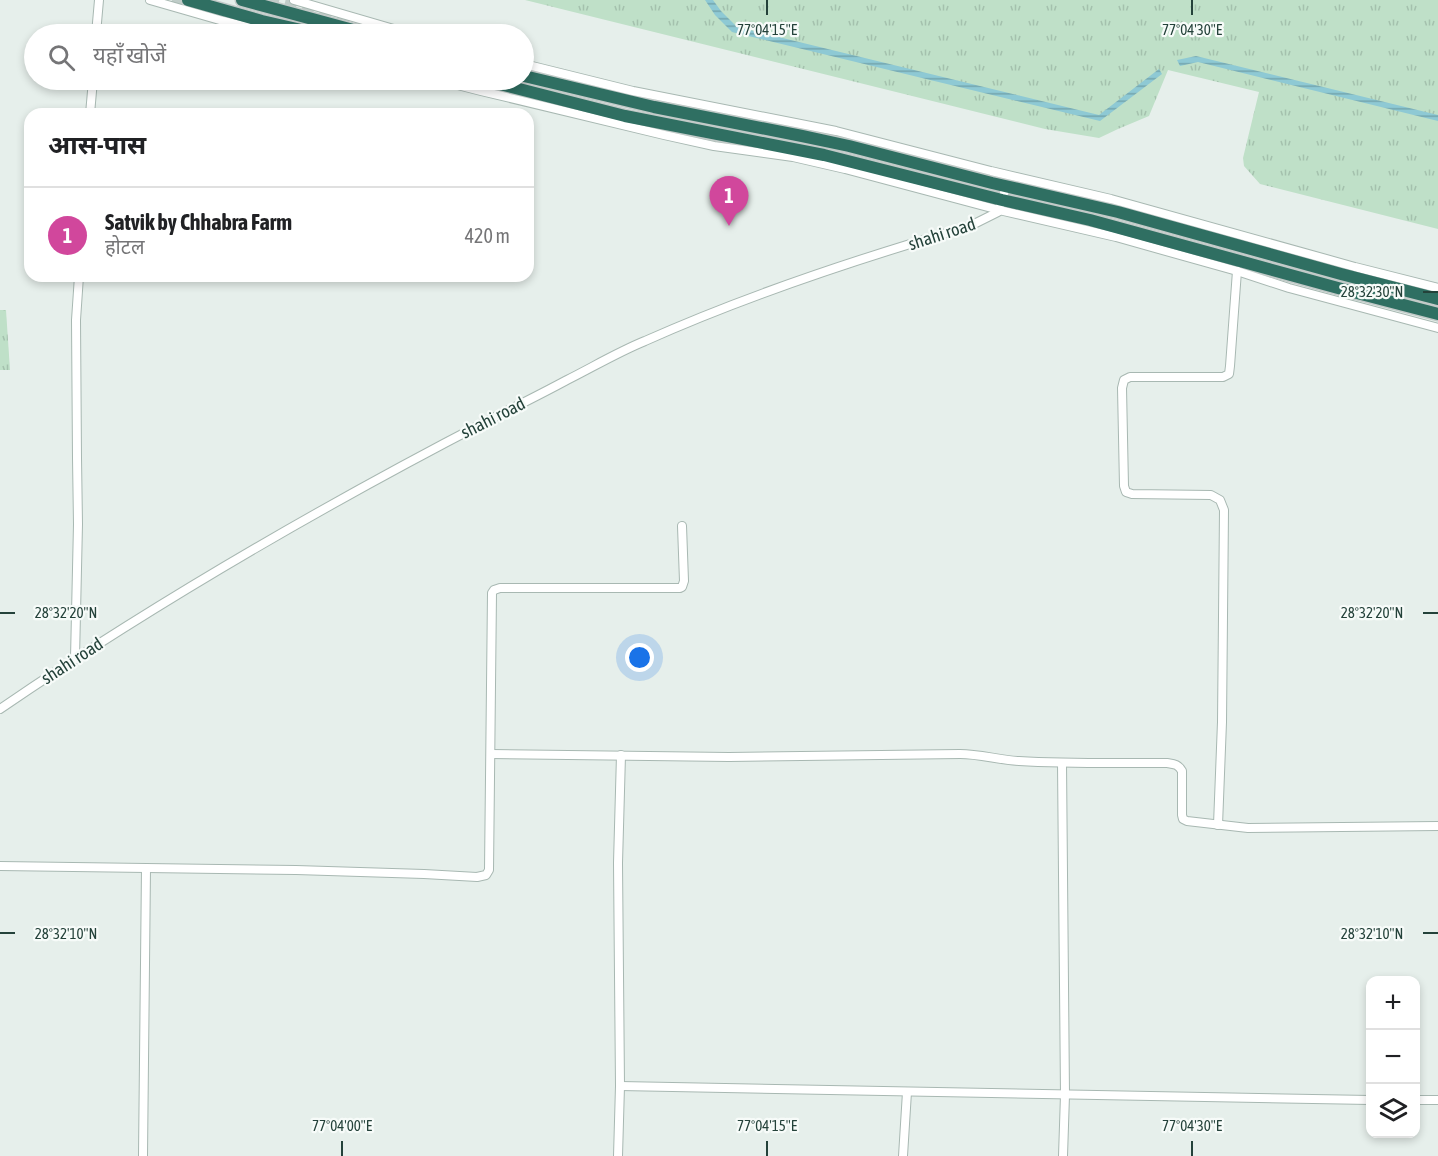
<!DOCTYPE html>
<html lang="hi">
<head>
<meta charset="utf-8">
<style>
	body { margin:0; font-family:"Asap Condensed","Noto Sans Devanagari",sans-serif; background:#f6f6f6; color:#202124 }
	.controls { position:absolute; right:18px; bottom:18px; display:grid; overflow:hidden; border-radius:12px; box-shadow:0 3px 9px #0003 }
	.controls button { width:54px; height:54px; display:grid; place-items:center; padding:0; border:0; border-bottom:2px solid #e0e0e0; background:#fff; color:#202124; font:30px sans-serif }
	.you { position:absolute; left:640px; top:658px; width:21px; height:21px; margin:-15px; border:4px solid #fff; border-radius:50%; background:#1a73e8; box-shadow:0 0 0 9px #1a73e833 }
	.badge { display:grid; place-items:center; width:39px; height:39px; border-radius:50%; background:#db2777; color:#fff; font-size:20px; font-weight:700 }
	.pin { position:absolute; translate:-50% -50px; filter:drop-shadow(0 2px 3px #0008) }
	.pin::after { content:''; position:absolute; top:32px; width:21px; height:18px; background:inherit; clip-path:polygon(0 0,100% 0,50% 100%) }
	.list { margin:0; padding:0; list-style:none }
	h2 { display:flex; justify-content:space-between; align-items:center; height:78px; margin:0; padding:0 24px; font-size:26px }
	h2 small { font-size:20px; font-weight:400; color:#757577 }
	.list li { display:grid; grid-template-columns:39px 1fr auto; gap:18px; align-items:center; box-sizing:border-box; height:96px; padding:0 24px; border-top:2px solid #e0e0e0 }
	.list b { display:block; font-size:22px; white-space:nowrap }
	.list p { margin:0; font-size:20px; white-space:nowrap; color:#757577 }
	.list em { font-size:20px; font-style:normal; color:#757577 }
	.icon { flex:none; width:33px; height:33px; fill:none; stroke:currentColor; stroke-width:2; stroke-linecap:round; stroke-linejoin:round }
	.map { position:relative; flex:none; width:1438px; height:1156px; overflow:hidden }
	.search { position:absolute; background:#fff; box-shadow:0 3px 9px #0003; left:24px; top:24px; width:510px; height:66px; display:flex; align-items:center; gap:15px; box-sizing:border-box; padding:0 21px; border-radius:33px; color:#757577; font-size:22px }
	.panel { position:absolute; background:#fff; box-shadow:0 3px 9px #0003; left:24px; top:108px; width:510px; height:174px; border-radius:18px }
	.map>svg:first-child { display:block }
</style>
</head>
<body>
<div class="map">
<svg width="1438" height="1156" viewBox="0 0 1438 1156">
	<defs>
		<pattern id="grass-tufts" width="24" height="20" patternUnits="userSpaceOnUse" patternTransform="scale(1.5)"><rect width="24" height="20" fill="#bfe0c8"/><path d="M3 7l-1-3M5 7V3M7 7l1-3M15 17l-1-3M17 17v-4M19 17l1-3" fill="none" stroke="#a4c1ad"/></pattern>
		<pattern id="water-rules" width="6" height="5" patternUnits="userSpaceOnUse" patternTransform="scale(1.5)"><rect width="6" height="5" fill="#8ec9d4"/><path d="M0 2.5h6" fill="none" stroke="#74a5ad"/></pattern>
	</defs>
	<rect width="100%" height="100%" fill="#e6efeb"/>
	<g fill="url(#grass-tufts)">
		<path d="M525 0H1438V229L1260 184 1244 166 1243 158 1259 92 1168 70 1149 116 1118 129 1099 138 1045 129Z"/>
		<path d="M0 310H6L10 370H0Z"/>
	</g>
	<g fill="url(#water-rules)">
		<path d="M705 0H713L721 11 737 27 1099 115 1159 69 1162 74 1100 121 732 32 715 15Z"/>
		<path d="M1196 56 1438 115V121L1198 62 1180 66 1177 60Z"/>
	</g>
	<g fill="none" stroke-linecap="round" stroke-linejoin="round">
		<g stroke="#bfccc8" stroke-width="12" stroke-dasharray="12 6" stroke-linecap="butt">
			<path d="M172 0 197 7"/>
			<path d="M267 0 396 34"/>
			<path d="M524 69 580 83"/>
			<path d="M458 80 533 100"/>
			<path d="M723 115 805 129 1051 191"/>
			<path d="M623 121 682 134 753 147"/>
			<path d="M1138 212 1194 226"/>
			<path d="M1390 279 1438 293"/>
		</g>
		<defs>
			<g id="minor">
				<path d="M150 0 223 21 277 34"/>
				<path d="M294 0 411 34"/>
				<path d="M96 34 99 0"/>
				<path d="M524 64 633 91 836 131 991 171 1111 199 1355 267 1438 288"/>
				<path d="M438 80 481 91 664 135 714 146 793 157 845 169 999 210 1116 237 1237 271 1289 288 1438 328"/>
				<path d="M90 114 93 80"/>
				<path d="M75 658 78 524 77 458 76 320 79 276"/>
				<path d="M0 709C157 602 321 507 489 420 515 407 541 394 567 380 593 367 618 352 645 341 750 294 860 258 970 226L998 212 1006 187"/>
				<path d="M491 754 729 757 960 754C980 754 999 760 1019 761 1068 764 1118 763 1167 763 1174 764 1178 764 1182 771V815L1183 819 1187 821 1248 828 1438 826"/>
				<path d="M1062 763 1065 1095 1063 1156"/>
				<path d="M1218 825 1222 722 1224 510 1220 500 1211 495 1132 494 1126 492 1124 486 1122 388 1124 380 1130 377H1223L1229 374 1230 366 1237 271"/>
				<path d="M0 866 296 870 424 874 477 877 486 875 489 870 492 593 494 590 500 588H680L682 587 684 581 682 526"/>
				<path d="M620 1086 1370 1100"/>
				<path d="M1416 1100H1438"/>
				<path d="M143 1156 146 868"/>
				<path d="M618 1156 620 1086 618 863 621 755"/>
				<path d="M903 1156 907 1092"/>
			</g>
			<g id="highway">
				<path d="M188 0 262 21 319 34"/>
				<path d="M242 0 368 34"/>
				<path d="M524 76 654 107 802 136 849 146 992 183 1118 212 1341 274 1438 299"/>
				<path d="M484 80 625 116 824 155 1002 200 1090 220 1338 288 1438 314"/>
			</g>
		</defs>
		<use href="#minor" stroke="#a8b8b2" stroke-width="10"/>
		<use href="#highway" stroke="#c2cac8" stroke-width="15"/>
		<use href="#minor" stroke="#fff" stroke-width="8"/>
		<use href="#highway" stroke="#2f6f62" stroke-width="12"/>
	</g>
	<path fill="none" stroke="#24423a" stroke-width="2" d="M767 0V15M1192 0V15M1423 292H1438M0 613H15M1423 613H1438M0 933H15M1423 933H1438M342 1141V1156M767 1141V1156M1192 1141V1156"/>
	<g text-anchor="middle" stroke-width="4.5" stroke-linejoin="round" paint-order="stroke">
		<g font-size="18" fill="#24423a" stroke="#f7fbf9">
			<text transform="translate(942 234) rotate(-18)" y="6">shahi road</text>
			<text transform="translate(493 418) rotate(-27)" y="6">shahi road</text>
			<text transform="translate(72 661) rotate(-33)" y="6">shahi road</text>
		</g>
	</g>
	<g font-size="15" text-anchor="middle" fill="#24423a" stroke="#f7fbf9" stroke-width="4.5" stroke-linejoin="round" paint-order="stroke">
		<text x="767" y="35">77°04'15"E</text>
		<text x="1192" y="35">77°04'30"E</text>
		<text x="1372" y="297">28°32'30"N</text>
		<text x="66" y="618">28°32'20"N</text>
		<text x="1372" y="618">28°32'20"N</text>
		<text x="66" y="939">28°32'10"N</text>
		<text x="1372" y="939">28°32'10"N</text>
		<text x="342" y="1131">77°04'00"E</text>
		<text x="767" y="1131">77°04'15"E</text>
		<text x="1192" y="1131">77°04'30"E</text>
	</g>
</svg>
<div class="controls">
<button>+</button>
<button>−</button>
<button><svg class="icon" aria-label="layers" viewBox="0 0 24 24"><path d="M12 4l9 5-9 5-9-5zM3 14l9 5 9-5"/></svg></button>
</div>
<div class="you"></div>
<div class="pin badge" style="left:729px;top:226px;background:#d1479c">1</div>
<div class="search"><svg class="icon" aria-label="search" viewBox="0 0 24 24"><circle cx="10" cy="10" r="6"/><path d="M15 15l6 6"/></svg>यहाँ खोजें</div>
<section class="panel">
<h2>आस-पास<small></small></h2>
<ul class="list">
<li><span class="badge" style="background:#d1479c">1</span><div><b>Satvik by Chhabra Farm</b><p>होटल</p></div><em>420 m</em></li>
</ul>
</section>
</div>
</body>
</html>
